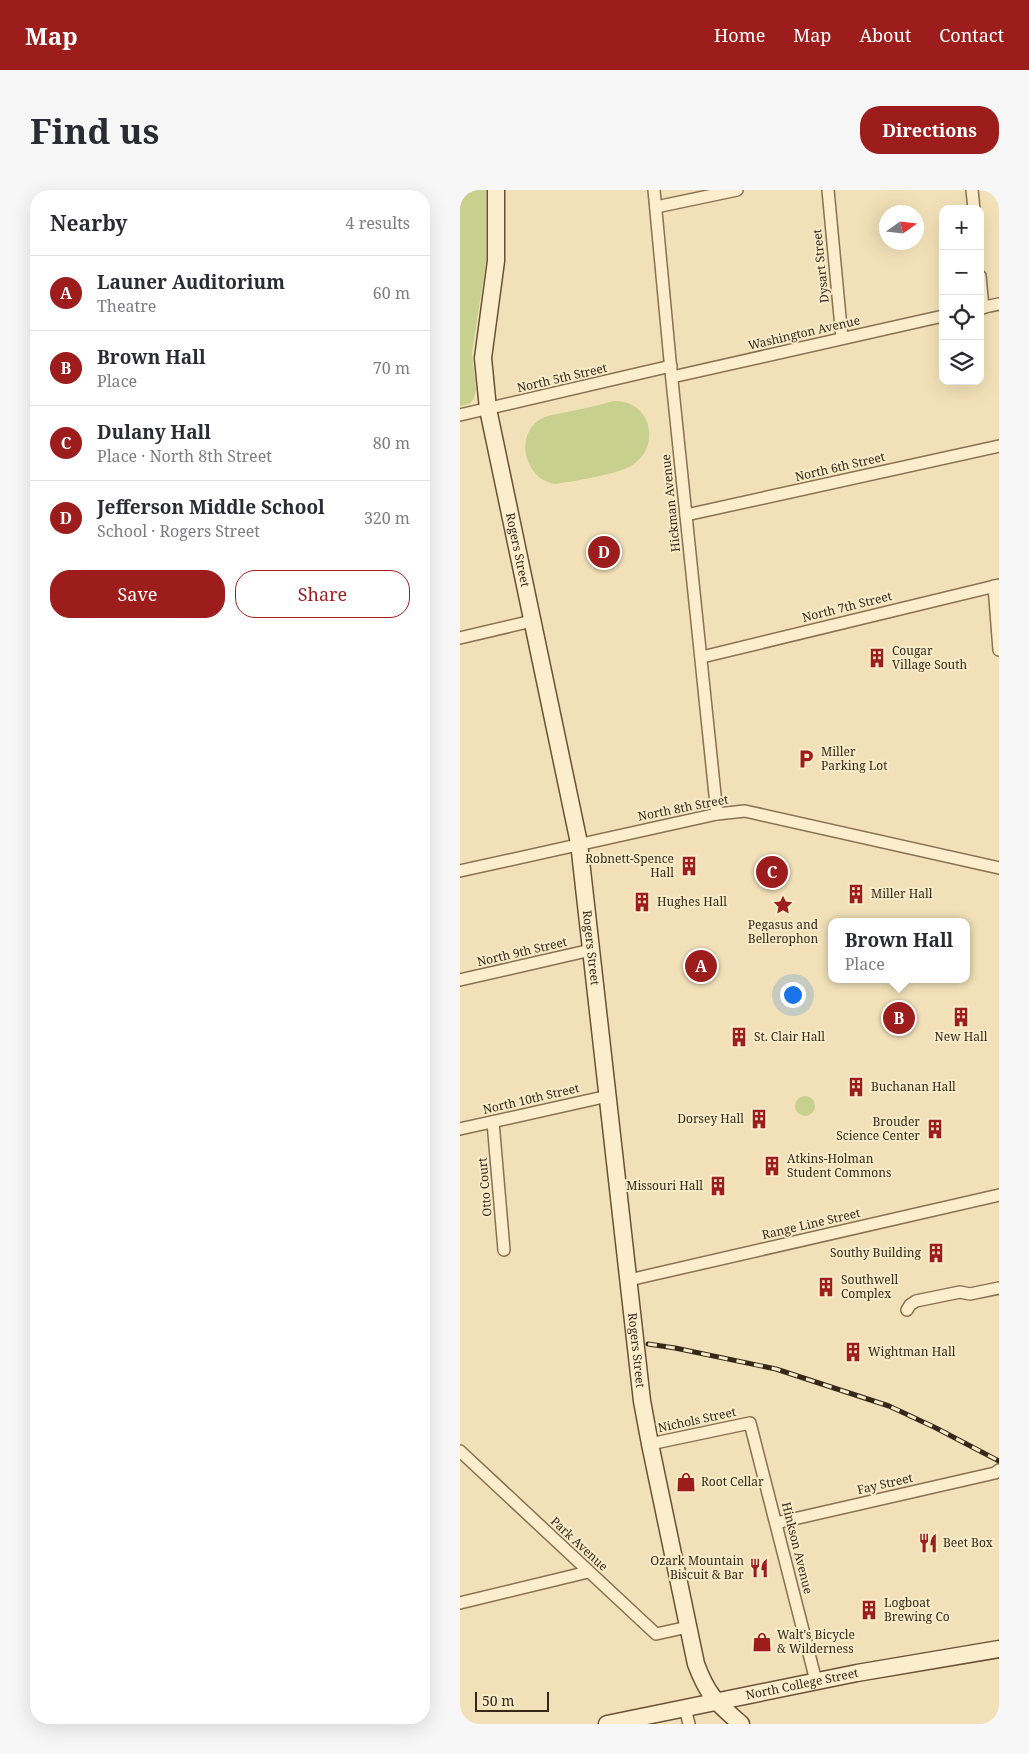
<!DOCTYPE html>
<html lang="en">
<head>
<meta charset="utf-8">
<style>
	body { margin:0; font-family:"Noto Serif",serif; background:#f7f7f7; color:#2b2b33 }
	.controls { position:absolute; right:15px; top:15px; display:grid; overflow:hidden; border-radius:10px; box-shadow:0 5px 20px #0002 }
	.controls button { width:45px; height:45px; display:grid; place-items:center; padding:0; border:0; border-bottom:1px solid #e1e1e2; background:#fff; color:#2b2b33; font:25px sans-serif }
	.compass { position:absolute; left:419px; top:15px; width:45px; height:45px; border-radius:50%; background:#fff; box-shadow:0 5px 20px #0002; rotate:76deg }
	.scale { position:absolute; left:15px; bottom:12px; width:74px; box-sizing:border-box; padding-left:5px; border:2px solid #362719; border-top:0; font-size:14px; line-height:18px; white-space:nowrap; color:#362719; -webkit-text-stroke:4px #f8ebc8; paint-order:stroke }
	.you { position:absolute; left:332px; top:804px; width:18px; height:18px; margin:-12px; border:4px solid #fff; border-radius:50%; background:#1a73e8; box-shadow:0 0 0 8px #1a73e833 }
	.badge { display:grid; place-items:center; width:32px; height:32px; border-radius:50%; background:#9d1d1d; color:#fff; font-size:16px; font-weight:700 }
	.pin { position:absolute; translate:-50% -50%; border:2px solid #fff; box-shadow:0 1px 5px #0006 }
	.popup { position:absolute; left:368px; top:728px; width:142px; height:65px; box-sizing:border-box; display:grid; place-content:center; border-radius:10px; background:#fff; filter:drop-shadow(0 1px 4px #0005); font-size:16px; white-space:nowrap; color:#7c7c81 }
	.popup b { font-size:19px; color:#2b2b33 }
	.popup::after { content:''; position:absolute; left:50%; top:100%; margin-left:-10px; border:10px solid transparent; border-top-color:#fff }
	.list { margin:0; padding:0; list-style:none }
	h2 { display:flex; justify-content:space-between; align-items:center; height:65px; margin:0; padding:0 20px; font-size:21px }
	h2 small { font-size:16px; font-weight:400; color:#7c7c81 }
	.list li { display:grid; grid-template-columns:32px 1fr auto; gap:15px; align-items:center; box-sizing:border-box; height:75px; padding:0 20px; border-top:1px solid #e1e1e2 }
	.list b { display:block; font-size:19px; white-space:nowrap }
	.list p { margin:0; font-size:16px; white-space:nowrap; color:#7c7c81 }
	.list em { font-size:16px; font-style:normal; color:#7c7c81 }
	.actions { display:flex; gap:10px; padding:15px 20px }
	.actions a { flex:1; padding:11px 0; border:1px solid #9d1d1d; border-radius:20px; text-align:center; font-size:18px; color:#9d1d1d }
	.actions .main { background:#9d1d1d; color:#fff }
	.icon { flex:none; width:28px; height:28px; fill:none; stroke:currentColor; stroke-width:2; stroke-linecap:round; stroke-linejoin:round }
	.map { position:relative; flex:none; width:539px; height:1534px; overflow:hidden; border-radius:20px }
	header { display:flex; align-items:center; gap:30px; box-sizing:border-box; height:70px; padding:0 25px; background:#9d1d1d; color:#fff }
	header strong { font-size:24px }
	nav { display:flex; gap:28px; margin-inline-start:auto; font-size:18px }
	.intro { display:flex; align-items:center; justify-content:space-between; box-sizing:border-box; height:120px; padding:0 30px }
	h1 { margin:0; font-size:35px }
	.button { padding:12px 22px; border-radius:20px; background:#9d1d1d; color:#fff; font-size:18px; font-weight:700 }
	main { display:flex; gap:30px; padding:0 30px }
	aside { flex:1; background:#fff; border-radius:20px; box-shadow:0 5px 20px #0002 }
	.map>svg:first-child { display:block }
</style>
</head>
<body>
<header>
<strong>Map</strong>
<nav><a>Home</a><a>Map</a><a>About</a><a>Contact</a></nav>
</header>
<div class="intro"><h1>Find us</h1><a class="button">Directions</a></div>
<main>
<aside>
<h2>Nearby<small>4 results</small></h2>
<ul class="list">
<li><span class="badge">A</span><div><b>Launer Auditorium</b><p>Theatre</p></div><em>60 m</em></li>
<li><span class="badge">B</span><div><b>Brown Hall</b><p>Place</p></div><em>70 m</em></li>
<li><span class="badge">C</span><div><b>Dulany Hall</b><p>Place · North 8th Street</p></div><em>80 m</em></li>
<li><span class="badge">D</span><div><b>Jefferson Middle School</b><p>School · Rogers Street</p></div><em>320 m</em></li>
</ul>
<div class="actions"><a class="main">Save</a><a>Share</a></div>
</aside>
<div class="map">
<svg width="539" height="1534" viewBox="0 0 539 1534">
	<rect width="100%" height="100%" fill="#f2e1b8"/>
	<g fill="#c7d08c">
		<path d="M0 0H26V72L12 163 16 200 13 210 9 214 0 216Z"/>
		<path d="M154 211C192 210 202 258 171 276 155 285 114 291 95 294 83 292 74 285 69 273 61 256 66 235 85 227 93 224 103 223 112 221 126 218 140 215 154 211Z"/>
		<circle cx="345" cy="916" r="10"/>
	</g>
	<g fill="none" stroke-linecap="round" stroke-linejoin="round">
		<defs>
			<g id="street">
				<path d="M194 0 211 181 257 624"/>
				<path d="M368 0 382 148"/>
				<path d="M512 0 514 19"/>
				<path d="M196 17 277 0"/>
				<path d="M520 86 523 118"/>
				<path d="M520 118 539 114"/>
				<path d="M212 187 483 126"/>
				<path d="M0 225 211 176"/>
				<path d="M226 325 539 256"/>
				<path d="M534 396 539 460"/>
				<path d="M0 448 72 431"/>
				<path d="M242 467 539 395"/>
				<path d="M0 681 257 624 285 621 539 678"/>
				<path d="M0 790 131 760"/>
				<path d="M33 932 44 1060"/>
				<path d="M0 939 148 906"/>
				<path d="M169 1090 539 1005"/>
				<path d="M447 1120 450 1115 456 1111 500 1102 510 1104 539 1098"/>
				<path d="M190 1254 290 1233 356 1491"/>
				<path d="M0 1261 196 1444 228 1437"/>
				<path d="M316 1333 535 1283 539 1280"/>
				<path d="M0 1413 128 1382"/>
				<path d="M225 1518 229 1534"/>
			</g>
			<g id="secondary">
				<path id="s1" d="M36 0V71L23 168 28 219 119 653 182 1211 190 1254 236 1474C248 1506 256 1512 281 1534"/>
				<path id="s2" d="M147 1534 397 1483 539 1459"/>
			</g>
		</defs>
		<use href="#street" stroke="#897052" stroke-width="14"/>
		<use href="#secondary" stroke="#6a5036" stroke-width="19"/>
		<use href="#street" stroke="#fceecc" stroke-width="11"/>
		<use href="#secondary" stroke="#fceecc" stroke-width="16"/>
		<defs>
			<path id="rail" d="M188 1154 215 1158 316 1179 429 1216 476 1238 539 1271"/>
		</defs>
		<use href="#rail" stroke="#362719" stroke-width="5"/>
		<use href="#rail" stroke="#f8ebc8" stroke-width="3" stroke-dasharray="9" stroke-linecap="butt"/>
	</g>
	<defs>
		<symbol id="building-bare" viewBox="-9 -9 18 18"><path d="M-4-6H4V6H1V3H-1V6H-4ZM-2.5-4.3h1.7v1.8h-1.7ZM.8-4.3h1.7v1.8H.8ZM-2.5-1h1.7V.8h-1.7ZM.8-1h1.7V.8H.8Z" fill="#9d1d1d" stroke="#f8ebc8" stroke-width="2.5" paint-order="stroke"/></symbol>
		<symbol id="parking-bare" viewBox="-9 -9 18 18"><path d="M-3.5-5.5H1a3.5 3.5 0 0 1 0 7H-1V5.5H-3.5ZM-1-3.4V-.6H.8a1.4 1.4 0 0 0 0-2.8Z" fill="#9d1d1d" stroke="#f8ebc8" stroke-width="2.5" paint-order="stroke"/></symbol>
		<symbol id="sight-bare" viewBox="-9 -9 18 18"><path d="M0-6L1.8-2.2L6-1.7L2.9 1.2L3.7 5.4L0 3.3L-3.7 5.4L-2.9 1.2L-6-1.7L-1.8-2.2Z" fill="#9d1d1d" stroke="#f8ebc8" stroke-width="2.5" paint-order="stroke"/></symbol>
		<symbol id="shop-bare" viewBox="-9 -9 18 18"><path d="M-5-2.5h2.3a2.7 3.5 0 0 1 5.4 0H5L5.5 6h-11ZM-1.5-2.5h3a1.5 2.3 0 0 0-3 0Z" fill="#9d1d1d" stroke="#f8ebc8" stroke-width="2.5" paint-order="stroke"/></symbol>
		<symbol id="restaurant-bare" viewBox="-9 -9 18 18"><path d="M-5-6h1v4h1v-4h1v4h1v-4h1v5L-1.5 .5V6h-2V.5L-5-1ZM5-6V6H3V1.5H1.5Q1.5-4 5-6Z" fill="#9d1d1d" stroke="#f8ebc8" stroke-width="2.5" paint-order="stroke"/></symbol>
	</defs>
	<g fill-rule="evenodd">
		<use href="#building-bare" x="403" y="454" width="28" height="28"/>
		<use href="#parking-bare" x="332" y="555" width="28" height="28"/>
		<use href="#building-bare" x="215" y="662" width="28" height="28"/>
		<use href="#building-bare" x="382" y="690" width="28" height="28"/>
		<use href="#building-bare" x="168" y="698" width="28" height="28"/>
		<use href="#sight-bare" x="309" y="701" width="28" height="28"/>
		<use href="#building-bare" x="487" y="813" width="28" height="28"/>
		<use href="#building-bare" x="265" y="833" width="28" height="28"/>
		<use href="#building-bare" x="382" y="883" width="28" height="28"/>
		<use href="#building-bare" x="285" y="915" width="28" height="28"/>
		<use href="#building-bare" x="461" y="925" width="28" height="28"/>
		<use href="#building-bare" x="298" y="962" width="28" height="28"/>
		<use href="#building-bare" x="244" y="982" width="28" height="28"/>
		<use href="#building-bare" x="462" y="1049" width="28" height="28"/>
		<use href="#building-bare" x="352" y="1083" width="28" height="28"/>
		<use href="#building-bare" x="379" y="1148" width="28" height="28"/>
		<use href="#shop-bare" x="212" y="1278" width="28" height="28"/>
		<use href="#restaurant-bare" x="454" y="1339" width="28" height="28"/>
		<use href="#restaurant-bare" x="285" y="1364" width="28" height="28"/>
		<use href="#building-bare" x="395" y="1406" width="28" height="28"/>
		<use href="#shop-bare" x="288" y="1438" width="28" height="28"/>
	</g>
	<g text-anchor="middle" stroke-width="4" stroke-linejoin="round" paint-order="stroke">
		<g font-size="12" fill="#362719" stroke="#f8ebc8">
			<text transform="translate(361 76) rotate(-96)" y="4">Dysart Street</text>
			<text transform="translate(344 143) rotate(-13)" y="4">Washington Avenue</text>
			<text transform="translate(102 188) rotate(-13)" y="4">North 5th Street</text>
			<text transform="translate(380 277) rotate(-13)" y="4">North 6th Street</text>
			<text transform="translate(211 313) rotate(-96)" y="4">Hickman Avenue</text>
			<text dy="4" stroke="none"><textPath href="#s1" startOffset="364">Rogers Street</textPath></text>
			<text transform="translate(387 417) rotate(-14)" y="4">North 7th Street</text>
			<text transform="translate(223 618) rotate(-11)" y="4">North 8th Street</text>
			<text dy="4" stroke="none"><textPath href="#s1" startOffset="769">Rogers Street</textPath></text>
			<text transform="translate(62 762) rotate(-13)" y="4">North 9th Street</text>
			<text transform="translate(71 909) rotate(-13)" y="4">North 10th Street</text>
			<text transform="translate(25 997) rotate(-95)" y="4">Otto Court</text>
			<text transform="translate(351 1034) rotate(-13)" y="4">Range Line Street</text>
			<text dy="4" stroke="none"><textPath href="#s1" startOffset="1174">Rogers Street</textPath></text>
			<text transform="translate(237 1230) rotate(-12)" y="4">Nichols Street</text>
			<text transform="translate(425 1294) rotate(-13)" y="4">Fay Street</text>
			<text transform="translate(119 1354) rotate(43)" y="4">Park Avenue</text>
			<text transform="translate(337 1358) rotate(76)" y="4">Hinkson Avenue</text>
			<text dy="4" stroke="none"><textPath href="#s2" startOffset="199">North College Street</textPath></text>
		</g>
		<g font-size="12" fill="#362719" stroke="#f8ebc8" text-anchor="start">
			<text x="432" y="465">Cougar<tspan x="432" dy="14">Village South</tspan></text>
			<text x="361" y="566">Miller<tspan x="361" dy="14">Parking Lot</tspan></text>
			<text x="214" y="673" text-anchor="end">Robnett-Spence<tspan x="214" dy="14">Hall</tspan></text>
			<text x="411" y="708">Miller Hall</text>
			<text x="197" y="716">Hughes Hall</text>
			<text x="323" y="739" text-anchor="middle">Pegasus and<tspan x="323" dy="14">Bellerophon</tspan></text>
			<text x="294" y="851">St. Clair Hall</text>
			<text x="501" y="851" text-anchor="middle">New Hall</text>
			<text x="411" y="901">Buchanan Hall</text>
			<text x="284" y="933" text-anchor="end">Dorsey Hall</text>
			<text x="460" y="936" text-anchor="end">Brouder<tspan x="460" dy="14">Science Center</tspan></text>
			<text x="327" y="973">Atkins-Holman<tspan x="327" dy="14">Student Commons</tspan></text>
			<text x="243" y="1000" text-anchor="end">Missouri Hall</text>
			<text x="461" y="1067" text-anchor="end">Southy Building</text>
			<text x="381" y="1094">Southwell<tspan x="381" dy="14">Complex</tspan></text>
			<text x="408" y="1166">Wightman Hall</text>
			<text x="241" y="1296">Root Cellar</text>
			<text x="483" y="1357">Beet Box</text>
			<text x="284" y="1375" text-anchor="end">Ozark Mountain<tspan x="284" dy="14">Biscuit &amp; Bar</tspan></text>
			<text x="424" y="1417">Logboat<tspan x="424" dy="14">Brewing Co</tspan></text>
			<text x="317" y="1449">Walt's Bicycle<tspan x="317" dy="14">&amp; Wilderness</tspan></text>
		</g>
	</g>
</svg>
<div class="controls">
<button>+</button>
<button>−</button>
<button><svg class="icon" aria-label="locate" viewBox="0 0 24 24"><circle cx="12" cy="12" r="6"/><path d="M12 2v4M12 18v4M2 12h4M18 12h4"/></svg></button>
<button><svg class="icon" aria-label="layers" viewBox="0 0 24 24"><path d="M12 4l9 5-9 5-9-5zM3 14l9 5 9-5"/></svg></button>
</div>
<svg class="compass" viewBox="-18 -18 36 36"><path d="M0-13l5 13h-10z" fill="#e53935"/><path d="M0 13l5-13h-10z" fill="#7c7c81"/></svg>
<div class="scale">50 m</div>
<div class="you"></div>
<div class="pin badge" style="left:241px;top:776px">A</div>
<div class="pin badge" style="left:439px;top:828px">B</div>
<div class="popup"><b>Brown Hall</b>Place</div>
<div class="pin badge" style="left:312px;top:682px">C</div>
<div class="pin badge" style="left:144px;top:362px">D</div>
</div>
</main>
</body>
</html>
